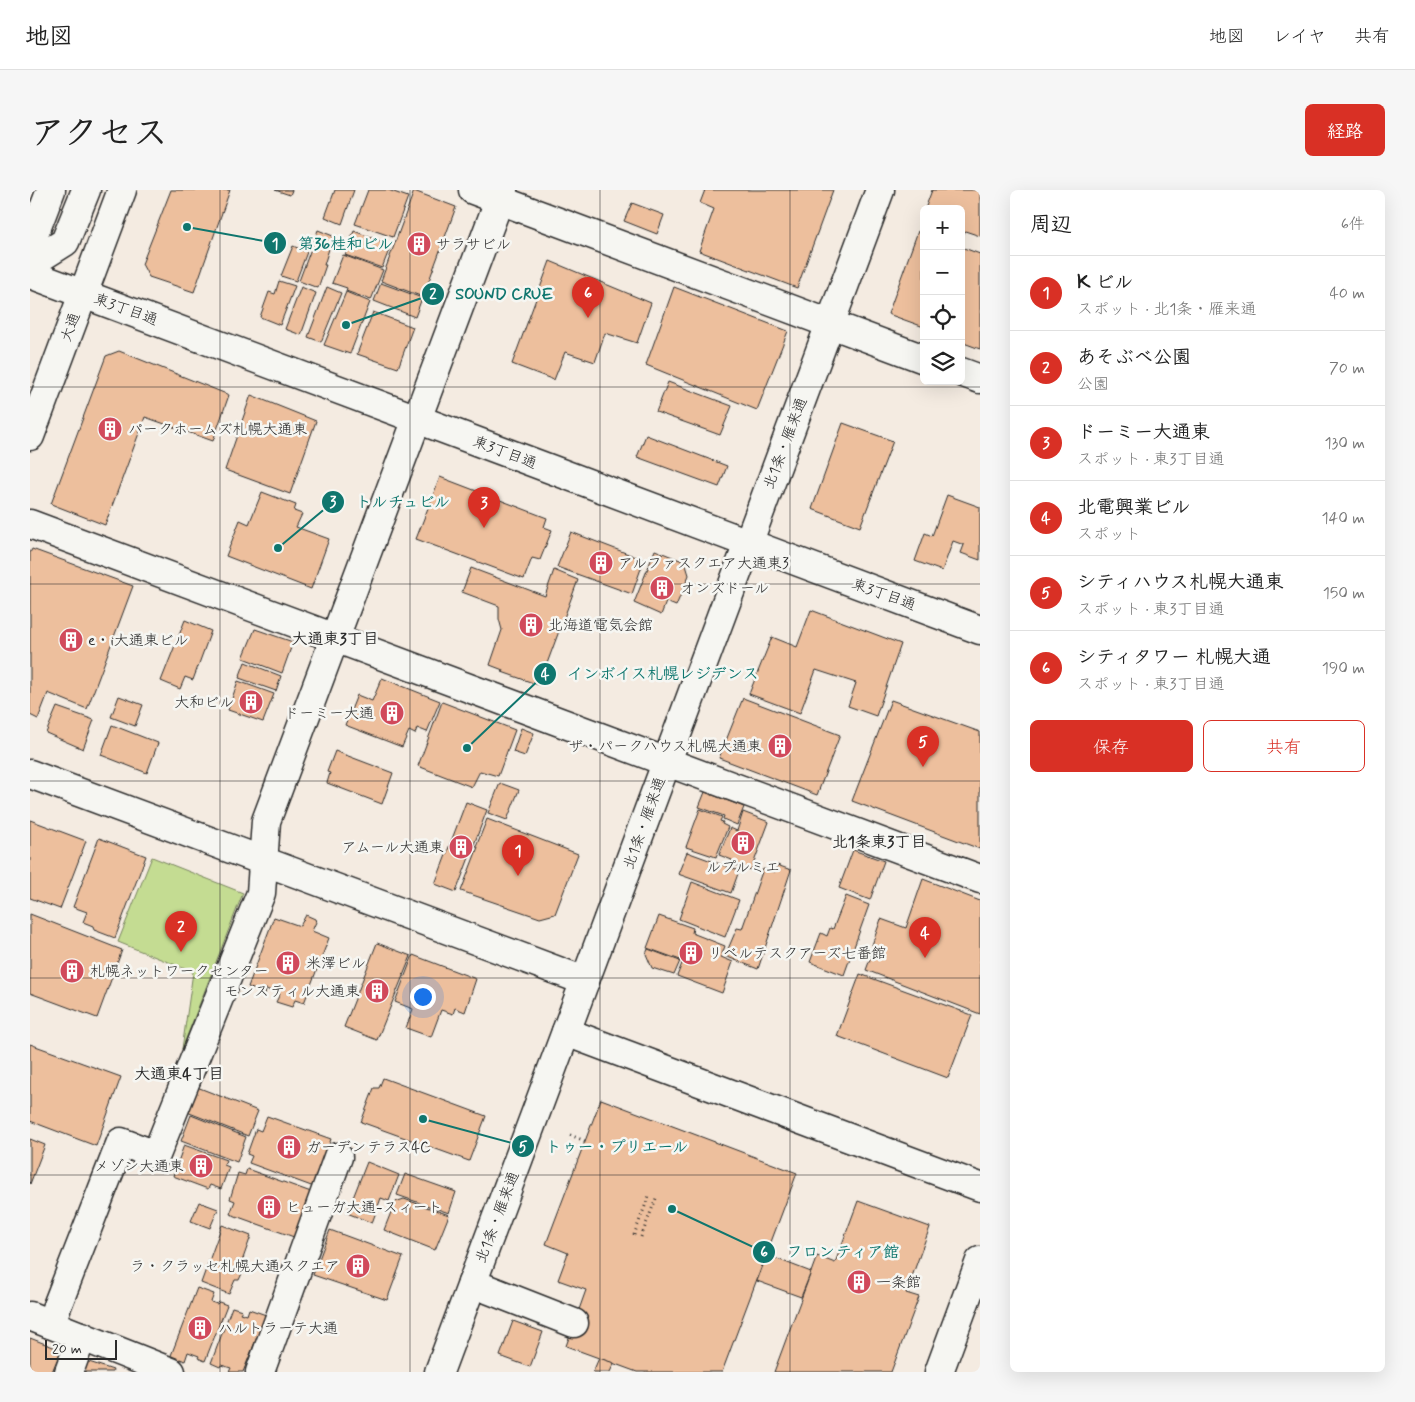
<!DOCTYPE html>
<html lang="ja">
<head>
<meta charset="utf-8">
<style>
	body { margin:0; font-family:Mynerve,"Klee One",sans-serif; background:#f6f6f6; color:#222 }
	.controls { position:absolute; right:15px; top:15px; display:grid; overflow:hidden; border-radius:8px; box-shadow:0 5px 20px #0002 }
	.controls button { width:45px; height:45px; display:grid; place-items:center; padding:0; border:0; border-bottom:1px solid #e0e0e0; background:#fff; color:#222; font:25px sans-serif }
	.scale { position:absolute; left:15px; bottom:12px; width:72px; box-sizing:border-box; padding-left:5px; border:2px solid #2b2b2b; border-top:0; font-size:14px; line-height:18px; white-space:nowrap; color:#2b2b2b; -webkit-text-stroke:4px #f6f6f2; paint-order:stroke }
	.you { position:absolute; left:392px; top:806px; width:18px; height:18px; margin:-12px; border:4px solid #fff; border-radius:50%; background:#1a73e8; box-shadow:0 0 0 8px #1a73e833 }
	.badge { display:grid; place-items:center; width:32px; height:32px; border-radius:50%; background:#d93025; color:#fff; font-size:16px; font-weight:700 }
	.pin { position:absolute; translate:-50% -41px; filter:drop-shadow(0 1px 2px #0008) }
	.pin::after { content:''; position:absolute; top:26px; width:18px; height:15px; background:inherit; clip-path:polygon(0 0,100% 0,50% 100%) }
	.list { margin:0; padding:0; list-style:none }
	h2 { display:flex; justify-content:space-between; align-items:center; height:65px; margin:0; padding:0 20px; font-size:21px }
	h2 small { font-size:16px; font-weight:400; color:#767676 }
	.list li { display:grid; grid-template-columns:32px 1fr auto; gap:15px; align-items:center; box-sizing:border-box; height:75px; padding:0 20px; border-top:1px solid #e0e0e0 }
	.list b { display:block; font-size:19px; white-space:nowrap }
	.list p { margin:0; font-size:16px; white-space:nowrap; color:#767676 }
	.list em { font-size:16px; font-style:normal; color:#767676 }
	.actions { display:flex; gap:10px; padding:15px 20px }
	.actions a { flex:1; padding:11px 0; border:1px solid #d93025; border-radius:8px; text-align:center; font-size:18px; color:#d93025 }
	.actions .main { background:#d93025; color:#fff }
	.icon { flex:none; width:28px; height:28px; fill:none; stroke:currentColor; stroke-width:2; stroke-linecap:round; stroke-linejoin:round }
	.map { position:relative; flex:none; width:950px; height:1182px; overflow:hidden; border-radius:8px }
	header { display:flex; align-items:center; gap:30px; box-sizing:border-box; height:70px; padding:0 25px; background:#fff; border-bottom:1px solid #e0e0e0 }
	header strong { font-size:24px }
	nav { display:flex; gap:28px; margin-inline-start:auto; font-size:18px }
	.intro { display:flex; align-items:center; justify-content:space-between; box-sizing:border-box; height:120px; padding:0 30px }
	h1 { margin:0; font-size:35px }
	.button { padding:12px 22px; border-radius:8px; background:#d93025; color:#fff; font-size:18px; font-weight:700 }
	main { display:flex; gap:30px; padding:0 30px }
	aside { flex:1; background:#fff; border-radius:8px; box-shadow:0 5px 20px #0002 }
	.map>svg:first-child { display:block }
</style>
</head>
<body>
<header>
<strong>地図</strong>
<nav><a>地図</a><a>レイヤ</a><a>共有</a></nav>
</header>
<div class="intro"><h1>アクセス</h1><a class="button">経路</a></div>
<main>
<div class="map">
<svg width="950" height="1182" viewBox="0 0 950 1182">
	<rect width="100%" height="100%" fill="#f4ebe1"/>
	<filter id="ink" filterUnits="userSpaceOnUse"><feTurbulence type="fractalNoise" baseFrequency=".02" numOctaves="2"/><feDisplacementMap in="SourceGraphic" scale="10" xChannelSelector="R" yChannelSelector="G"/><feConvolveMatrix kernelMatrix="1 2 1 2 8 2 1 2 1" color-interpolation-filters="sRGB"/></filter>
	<g filter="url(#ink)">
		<path fill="#c4dc92" stroke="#78845e" d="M122 667 213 703 152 859 163 782 88 752Z"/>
		<g fill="#edbf9d" stroke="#2b2b2b">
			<path d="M141 0H200L164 102 119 87 112 74Z"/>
			<path d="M245 0H262L260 5Z"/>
			<path d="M305 0H324L312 34 295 27Z"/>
			<path d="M338 0H358L378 7 363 47 325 34Z"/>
			<path d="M675 0H803L767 98 669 61 684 19 670 13Z"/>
			<path d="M902 0H950V46L935 41 931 48V19H895Z"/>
			<path d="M384 1 426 17 393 107 351 91Z"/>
			<path d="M602 13 634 25 627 44 594 31Z"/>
			<path d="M288 40 303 46 294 75H296L288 98 269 91Z"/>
			<path d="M324 41 361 55 352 78 315 65Z"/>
			<path d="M888 41 894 43V137L858 124Z"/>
			<path d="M263 56 277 62 266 91 251 86Z"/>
			<path d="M931 57 950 64V159L931 152Z"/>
			<path d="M313 65 353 80 341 110 316 101 317 98 302 93Z"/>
			<path d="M520 71 621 113 607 153 575 143 565 172 535 162 524 190 482 174Z"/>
			<path d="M249 91 265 96 250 135 230 127 239 102 245 104Z"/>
			<path d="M351 93 392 108 385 127 344 111Z"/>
			<path d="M271 97 286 103 271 145 255 139Z"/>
			<path d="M297 97 311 103 291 152 278 147Z"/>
			<path d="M644 97 758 141 727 220 616 175Z"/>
			<path d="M316 102 340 112 320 164 294 155Z"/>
			<path d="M343 122 383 137 368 178 327 164Z"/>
			<path d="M89 161 199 205 183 251 115 227 75 335 21 314 76 166Z"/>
			<path d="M638 192 702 216 690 245 626 222Z"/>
			<path d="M221 205 286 231 260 304 195 280Z"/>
			<path d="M813 233 863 251 830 337 782 319Z"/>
			<path d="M616 245 697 276 689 297 607 267Z"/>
			<path d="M410 287 517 328 514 337 522 340 510 370 502 368 494 389 386 349Z"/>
			<path d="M232 302 266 315 264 321 272 324 266 337 299 349 281 399 196 366 210 330 219 334Z"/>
			<path d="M917 305 950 317V370L931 363 934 355 923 351 912 381 885 371 895 343 902 346Z"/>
			<path d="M541 342 614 370 602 404 527 377Z"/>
			<path d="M2 359 103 396 57 519 18 503 8 529 0 525V363Z"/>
			<path d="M625 360 655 372 659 385 646 416 636 412 631 425 604 413Z"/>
			<path d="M441 378 515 406 524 380 548 390 509 495 472 482 473 480 460 475 472 440 469 429V416L432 402Z"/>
			<path d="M781 420 871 454 846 526 818 516 826 493 786 480 770 523 719 504 742 447 767 457Z"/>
			<path d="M155 430 181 441 163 490 155 487 150 499 131 491Z"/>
			<path d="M225 439 263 452 252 483 213 468Z"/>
			<path d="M215 472 251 486 246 501 209 488Z"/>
			<path d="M352 488 410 511 397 542 387 538 385 544 379 541 372 557 315 535 327 505 342 511Z"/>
			<path d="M208 491 244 504 233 532 198 520Z"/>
			<path d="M89 506 113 515 105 536 81 527Z"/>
			<path d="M713 508 810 545 787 605 689 568Z"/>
			<path d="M861 510 950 542V659L822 611Z"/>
			<path d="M412 512 485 540 468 586 450 581 442 597 388 576Z"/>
			<path d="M27 517 64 530 53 559 16 543Z"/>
			<path d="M82 535 128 553 117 583 71 565Z"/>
			<path d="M491 538 504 543 495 566 483 562Z"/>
			<path d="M305 561 363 583 352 614 297 593 300 583 297 582Z"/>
			<path d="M470 593 489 600 477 630 458 623Z"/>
			<path d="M675 602 714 617 707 635 693 629 694 626 669 617Z"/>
			<path d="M436 612 457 620 426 702 405 694Z"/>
			<path d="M670 619 692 627 690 631 693 632 692 634 698 637 686 667 656 657Z"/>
			<path d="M713 622 739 632 721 680 700 673 702 670 689 665 700 638 707 641Z"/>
			<path d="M457 629 548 664 525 724 510 728 431 701 448 657H446Z"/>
			<path d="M0 630 56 651 30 719 0 708Z"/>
			<path d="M69 648 116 666 85 748 64 740 63 736 53 732 57 722 43 717Z"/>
			<path d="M823 660 854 671 840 710 809 698Z"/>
			<path d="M657 662 709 681 701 703 648 684Z"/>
			<path d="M747 675 761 680 728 779 695 766 707 738 712 739 733 679 745 682Z"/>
			<path d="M893 689 950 711V824L836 780 845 756 842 755 851 729 876 738Z"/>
			<path d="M662 692 709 710 695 747 649 729Z"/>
			<path d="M816 706 839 715 814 785 780 772 791 743 797 746 800 738 803 739Z"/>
			<path d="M0 724 92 760 67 828 0 803Z"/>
			<path d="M276 725 285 729 286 732 282 741 299 748 274 813 265 810 262 817 246 812 250 804 236 799 235 804 218 797 244 727 270 736Z"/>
			<path d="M629 726 663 738 662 743 695 756 691 767 703 772 692 803 647 786 653 771 617 758Z"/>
			<path d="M347 753 381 766 347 850 314 837Z"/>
			<path d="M618 759 650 771 644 785 622 778 616 764Z"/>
			<path d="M383 765 446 789 435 822 425 818 423 824 411 820 401 847 376 838 383 819 365 812Z"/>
			<path d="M830 784 942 825 918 888 807 846Z"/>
			<path d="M0 854 91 887 66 956 0 931Z"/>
			<path d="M353 888 456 926 439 971 331 932 344 898H349Z"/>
			<path d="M167 897 228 921 218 946 157 922Z"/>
			<path d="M571 909 767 983 692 1182H607L536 1156 556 1100 528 1090 538 1063 516 1054Z"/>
			<path d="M161 925 216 947 207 972 151 951Z"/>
			<path d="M237 926 301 949 284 997 219 973 222 966 217 964 226 939 231 941Z"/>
			<path d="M0 949 15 955 0 994Z"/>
			<path d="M154 955 196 970 194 975 199 977 191 999 180 995 178 999 143 986Z"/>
			<path d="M337 972 369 985 359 1011 351 1008 342 1033 317 1023Z"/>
			<path d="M217 979 281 1002 264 1047 200 1024 205 1011 200 1009 208 983 215 985Z"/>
			<path d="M375 984 426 1002 419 1023 367 1005Z"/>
			<path d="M374 1009 419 1025 405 1060 354 1040 365 1012Z"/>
			<path d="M828 1011 900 1037 876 1103 889 1107 861 1182H744L787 1066 805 1073Z"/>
			<path d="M169 1012 188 1019 180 1038 161 1031Z"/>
			<path d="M192 1035 221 1046 210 1077 214 1079 209 1090H205L199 1104 171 1093Z"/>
			<path d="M300 1040 373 1067 357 1110 283 1085Z"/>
			<path d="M737 1065 781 1082 771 1107 727 1091Z"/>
			<path d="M167 1098 184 1104 181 1112 187 1114 189 1112 197 1115 175 1171 168 1168 169 1166 158 1162 155 1171 150 1169 149 1172 140 1168Z"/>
			<path d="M202 1117 212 1120 210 1123 217 1125 219 1119 236 1125 213 1182H199L201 1178 191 1175 190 1177 181 1173Z"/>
			<path d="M483 1131 513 1142 500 1177 470 1166Z"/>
			<path d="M0 1148 31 1160 22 1182H0Z"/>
			<path d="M569 1168 584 1173 580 1182H563Z"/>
			<path d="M53 1170 83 1180 82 1182H49Z"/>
		</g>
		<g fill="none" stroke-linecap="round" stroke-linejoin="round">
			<defs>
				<g id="minor">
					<path d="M443 0 894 169"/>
					<path d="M0 55 21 0"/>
					<path d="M0 74 35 52 56 0"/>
					<path d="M0 84 950 440"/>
					<path d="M931 182 950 189"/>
					<path d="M0 246 92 0"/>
					<path d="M0 334 950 689"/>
					<path d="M0 584 555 791"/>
					<path d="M536 842 950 997"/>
					<path d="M442 1093 544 1133"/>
					<path d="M0 1126 141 1182"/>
					<path d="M20 1134 91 952 126 965 231 703 236 631 473 0"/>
					<path d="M39 1182 52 1146"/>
					<path d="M230 1182 308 967"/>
					<path d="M909 1182 950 1071"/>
				</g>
				<path id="highway" d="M409 1182 850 0"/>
			</defs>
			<use href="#minor" stroke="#2b2b2b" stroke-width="31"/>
			<use href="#highway" stroke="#2b2b2b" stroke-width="31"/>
			<g stroke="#2b2b2b" stroke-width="3" stroke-dasharray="1 4" stroke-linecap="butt">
				<path d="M540 945 555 951"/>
				<path d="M604 1045 620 1003"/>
				<path d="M611 1047 627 1006"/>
			</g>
			<use href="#minor" stroke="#f6f6f2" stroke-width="28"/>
			<use href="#highway" stroke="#f6f6f2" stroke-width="28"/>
		</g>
	</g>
	<path fill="none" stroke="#2b2b2b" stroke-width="1" stroke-opacity="0.55" d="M190 0V1182M380 0V1182M570 0V1182M760 0V1182M0 197H950M0 394H950M0 591H950M0 788H950M0 985H950"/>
	<defs>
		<symbol id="building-disc" viewBox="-11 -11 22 22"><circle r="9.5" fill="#d1495b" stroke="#f6f6f2"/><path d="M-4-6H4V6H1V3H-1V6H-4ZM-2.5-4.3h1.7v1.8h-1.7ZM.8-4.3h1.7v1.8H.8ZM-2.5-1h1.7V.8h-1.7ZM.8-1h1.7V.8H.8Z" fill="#fff"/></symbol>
	</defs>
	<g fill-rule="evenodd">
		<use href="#building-disc" x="375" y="40" width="28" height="28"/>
		<use href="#building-disc" x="66" y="225" width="28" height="28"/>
		<use href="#building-disc" x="557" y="359" width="28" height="28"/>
		<use href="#building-disc" x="618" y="384" width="28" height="28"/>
		<use href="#building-disc" x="487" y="421" width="28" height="28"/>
		<use href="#building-disc" x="27" y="436" width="28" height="28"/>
		<use href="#building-disc" x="207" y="498" width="28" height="28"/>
		<use href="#building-disc" x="348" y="509" width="28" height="28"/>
		<use href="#building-disc" x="736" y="542" width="28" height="28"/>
		<use href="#building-disc" x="699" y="639" width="28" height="28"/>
		<use href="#building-disc" x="417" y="643" width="28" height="28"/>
		<use href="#building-disc" x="647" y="749" width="28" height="28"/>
		<use href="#building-disc" x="244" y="759" width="28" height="28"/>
		<use href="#building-disc" x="28" y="767" width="28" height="28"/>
		<use href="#building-disc" x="333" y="787" width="28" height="28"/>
		<use href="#building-disc" x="245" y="943" width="28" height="28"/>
		<use href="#building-disc" x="157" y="962" width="28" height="28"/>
		<use href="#building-disc" x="225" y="1003" width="28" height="28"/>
		<use href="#building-disc" x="314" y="1062" width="28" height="28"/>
		<use href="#building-disc" x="815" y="1078" width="28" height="28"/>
		<use href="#building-disc" x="156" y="1124" width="28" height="28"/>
	</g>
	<g text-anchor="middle" stroke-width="5" stroke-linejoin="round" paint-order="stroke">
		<g font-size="15" fill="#2b2b2b" stroke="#f6f6f2" text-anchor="start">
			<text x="406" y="59">サラサビル</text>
			<text x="98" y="244">パークホームズ札幌大通東</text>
			<text x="588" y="378">アルファスクエア大通東3</text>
			<text x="650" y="403">オンズドール</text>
			<text x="518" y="440">北海道電気会館</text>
			<text x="58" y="455">e・i大通東ビル</text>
			<text x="204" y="517" text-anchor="end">大和ビル</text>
			<text x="344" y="528" text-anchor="end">ドーミー大通</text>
			<text x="732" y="561" text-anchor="end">ザ・パークハウス札幌大通東</text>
			<text x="414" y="662" text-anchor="end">アムール大通東</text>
			<text x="713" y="682" text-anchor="middle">ルプルミエ</text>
			<text x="678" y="768">リベルテスクアーズ七番館</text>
			<text x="276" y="778">米澤ビル</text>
			<text x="60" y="786">札幌ネットワークセンター</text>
			<text x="330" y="806" text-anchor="end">モンスティル大通東</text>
			<text x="276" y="962">ガーデンテラス4C</text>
			<text x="154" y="981" text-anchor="end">メゾン大通東</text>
			<text x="256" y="1022">ヒューガ大通-スィート</text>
			<text x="310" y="1081" text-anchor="end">ラ・クラッセ札幌大通スクエア</text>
			<text x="846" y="1097">一条館</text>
			<text x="188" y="1143">ハルトラーテ大通</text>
		</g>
		<g font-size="15" fill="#2b2b2b" stroke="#f6f6f2">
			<text transform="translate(96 119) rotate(20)" y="5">東3丁目通</text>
			<text transform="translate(40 137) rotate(-70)" y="5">大通</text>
			<text transform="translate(755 253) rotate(-69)" y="5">北1条・雁来通</text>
			<text transform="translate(475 262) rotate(21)" y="5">東3丁目通</text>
			<text transform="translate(854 404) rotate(20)" y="5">東3丁目通</text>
			<text transform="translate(614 633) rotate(-70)" y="5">北1条・雁来通</text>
			<text transform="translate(467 1027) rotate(-69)" y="5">北1条・雁来通</text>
		</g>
		<g font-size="16" font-weight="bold" fill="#2b2b2b" stroke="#f6f6f2">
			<text x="305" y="454">大通東3丁目</text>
			<text x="849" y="657">北1条東3丁目</text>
			<text x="149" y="889">大通東4丁目</text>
		</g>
	</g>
	<path fill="none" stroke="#0f766e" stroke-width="2" d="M157 37L245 53M316 135L403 104M248 358L303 312M437 558L515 484M393 929L493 956M642 1019L734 1062"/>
	<g fill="#0f766e" stroke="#f6f6f2" stroke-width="2">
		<circle cx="157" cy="37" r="5"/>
		<circle cx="316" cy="135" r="5"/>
		<circle cx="248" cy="358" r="5"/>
		<circle cx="437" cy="558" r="5"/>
		<circle cx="393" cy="929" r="5"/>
		<circle cx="642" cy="1019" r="5"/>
		<circle cx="245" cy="53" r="12"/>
		<circle cx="403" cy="104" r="12"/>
		<circle cx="303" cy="312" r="12"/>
		<circle cx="515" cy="484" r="12"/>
		<circle cx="493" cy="956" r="12"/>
		<circle cx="734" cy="1062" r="12"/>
	</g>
	<g font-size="15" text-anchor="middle" font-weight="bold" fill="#fff">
		<text x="245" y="59">1</text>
		<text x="403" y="109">2</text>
		<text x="303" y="317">3</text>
		<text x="515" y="489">4</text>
		<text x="493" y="962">5</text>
		<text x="734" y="1067">6</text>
	</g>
	<g font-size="16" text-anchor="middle" font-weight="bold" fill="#0f766e" stroke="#f6f6f2" stroke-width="5" stroke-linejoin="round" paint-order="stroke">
		<text x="316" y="59">第36桂和ビル</text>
		<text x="474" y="109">SOUND CRUE</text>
		<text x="373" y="317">トルチュビル</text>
		<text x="633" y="489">インボイス札幌レジデンス</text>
		<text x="587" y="962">トゥー・プリエール</text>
		<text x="813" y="1067">フロンティア館</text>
	</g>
</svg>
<div class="controls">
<button>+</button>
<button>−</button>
<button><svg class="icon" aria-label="locate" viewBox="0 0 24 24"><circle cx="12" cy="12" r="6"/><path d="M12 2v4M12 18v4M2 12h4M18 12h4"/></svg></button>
<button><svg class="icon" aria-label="layers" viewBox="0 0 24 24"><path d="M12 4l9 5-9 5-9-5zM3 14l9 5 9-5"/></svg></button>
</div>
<div class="scale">20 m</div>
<div class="you"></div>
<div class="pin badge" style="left:488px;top:686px">1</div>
<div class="pin badge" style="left:151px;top:762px">2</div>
<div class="pin badge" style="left:454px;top:338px">3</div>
<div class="pin badge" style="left:895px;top:768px">4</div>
<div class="pin badge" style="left:893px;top:577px">5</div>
<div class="pin badge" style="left:558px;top:128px">6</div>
</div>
<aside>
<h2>周辺<small>6件</small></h2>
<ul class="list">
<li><span class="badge">1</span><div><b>K ビル</b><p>スポット · 北1条・雁来通</p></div><em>40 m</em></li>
<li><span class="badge">2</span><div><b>あそぶべ公園</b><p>公園</p></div><em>70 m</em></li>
<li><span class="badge">3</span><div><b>ドーミー大通東</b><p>スポット · 東3丁目通</p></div><em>130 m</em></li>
<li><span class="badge">4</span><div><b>北電興業ビル</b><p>スポット</p></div><em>140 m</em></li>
<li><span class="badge">5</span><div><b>シティハウス札幌大通東</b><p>スポット · 東3丁目通</p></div><em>150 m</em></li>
<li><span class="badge">6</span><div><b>シティタワー 札幌大通</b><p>スポット · 東3丁目通</p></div><em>190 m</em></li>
</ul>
<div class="actions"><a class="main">保存</a><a>共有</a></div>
</aside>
</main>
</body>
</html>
